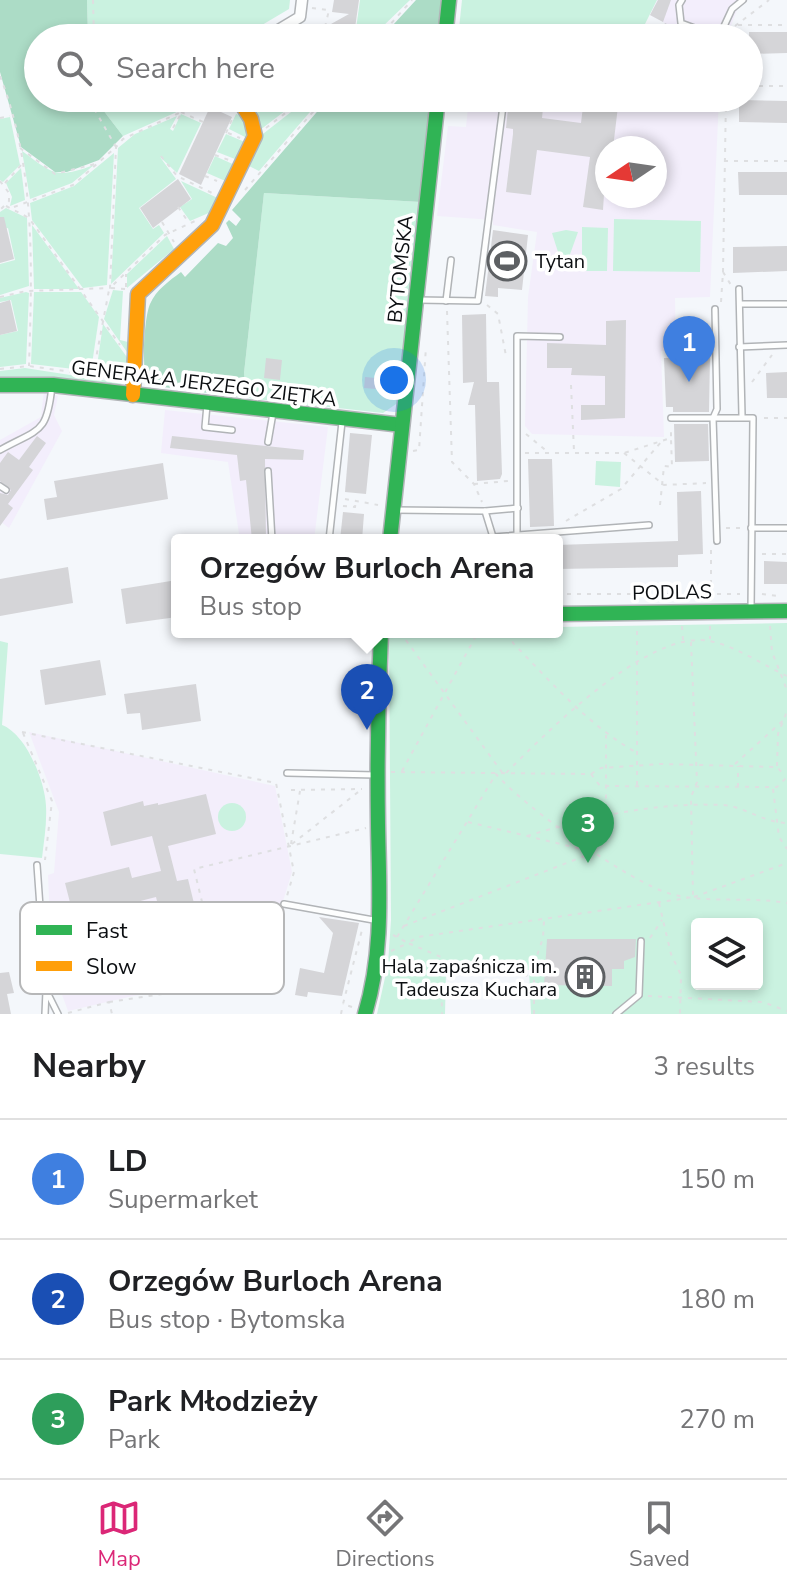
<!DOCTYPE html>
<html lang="en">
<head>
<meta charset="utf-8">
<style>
	body { margin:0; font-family:"Nunito Sans",sans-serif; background:#f6f6f6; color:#202124 }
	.controls { position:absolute; right:24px; bottom:24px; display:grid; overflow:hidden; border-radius:8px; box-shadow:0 4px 12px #0003 }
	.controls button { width:72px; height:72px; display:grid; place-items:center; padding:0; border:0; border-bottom:2px solid #e0e0e0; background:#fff; color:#202124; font:40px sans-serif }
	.compass { position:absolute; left:595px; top:136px; width:72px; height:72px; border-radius:50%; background:#fff; box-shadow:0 4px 12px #0003; rotate:257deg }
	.you { position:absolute; left:394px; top:380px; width:28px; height:28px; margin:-20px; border:6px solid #fff; border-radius:50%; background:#1a73e8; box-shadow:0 0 0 12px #1a73e833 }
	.badge { display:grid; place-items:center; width:52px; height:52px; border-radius:50%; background:#db2777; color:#fff; font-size:26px; font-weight:700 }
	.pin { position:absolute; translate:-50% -66px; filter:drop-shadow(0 2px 4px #0008) }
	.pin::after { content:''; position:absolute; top:42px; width:28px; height:24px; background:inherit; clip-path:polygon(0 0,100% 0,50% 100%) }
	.popup { position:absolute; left:171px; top:534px; width:392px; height:104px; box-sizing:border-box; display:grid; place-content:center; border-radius:8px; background:#fff; filter:drop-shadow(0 2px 6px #0005); font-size:26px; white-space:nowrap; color:#757577 }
	.popup b { font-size:30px; color:#202124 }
	.popup::after { content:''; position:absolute; left:50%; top:100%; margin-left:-16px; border:16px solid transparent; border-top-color:#fff }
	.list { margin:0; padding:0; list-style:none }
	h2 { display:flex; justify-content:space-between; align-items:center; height:104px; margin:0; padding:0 32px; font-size:34px }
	h2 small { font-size:26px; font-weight:400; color:#757577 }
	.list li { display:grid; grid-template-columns:52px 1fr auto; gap:24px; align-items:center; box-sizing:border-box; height:120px; padding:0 32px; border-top:2px solid #e0e0e0 }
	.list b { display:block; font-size:30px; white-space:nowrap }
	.list p { margin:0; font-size:26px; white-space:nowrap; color:#757577 }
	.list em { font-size:26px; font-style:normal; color:#757577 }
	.icon { flex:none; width:44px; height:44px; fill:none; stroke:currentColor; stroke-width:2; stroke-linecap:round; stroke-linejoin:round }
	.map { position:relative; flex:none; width:787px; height:1014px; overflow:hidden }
	.search { position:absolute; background:#fff; box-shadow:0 4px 12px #0003; left:24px; right:24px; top:24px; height:88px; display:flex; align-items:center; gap:20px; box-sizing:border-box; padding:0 28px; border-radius:44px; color:#757577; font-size:30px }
	.sheet { height:464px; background:#fff }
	nav { display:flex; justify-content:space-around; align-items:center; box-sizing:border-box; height:112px; border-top:2px solid #e0e0e0; background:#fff; font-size:22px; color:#757577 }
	nav a { display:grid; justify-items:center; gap:4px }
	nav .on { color:#db2777 }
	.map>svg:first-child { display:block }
</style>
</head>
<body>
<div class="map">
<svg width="787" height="1014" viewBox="0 0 787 1014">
	<rect width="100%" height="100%" fill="#f4f7fb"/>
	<g fill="#f3eefc">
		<path d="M657 0H741L726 38H666L659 35 665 23 650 15Z"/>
		<path d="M44 391 58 396 54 415 62 431 9 528 0 521V440L41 417Z"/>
		<path d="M165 410 328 427 314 540H240L228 462 161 453Z"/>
	</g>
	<g fill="#f3eefb" fill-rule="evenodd">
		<path d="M469 98H719L710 297 675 298 676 350 661 351 664 437 532 434 525 426 528 297 537 232 493 225V220L437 216 448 126 466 127ZM607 148H655V196H607Z"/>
		<path d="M29 732 275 786 292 872 256 988 223 983 133 996 68 1011 57 981 56 957 66 939 50 921 48 875 54 873 59 812Z"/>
	</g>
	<g fill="#caf2e0" fill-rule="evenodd">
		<path d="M87 0H290L289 9 240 38H88Z"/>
		<path d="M360 0H410L378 31 356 29Z"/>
		<path d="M462 0H657L638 38H458Z"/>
		<path d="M101 98H188L179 111 123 136 103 110Z"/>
		<path d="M264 98H302L260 130 251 106Z"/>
		<path d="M309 98H322L259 171 247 165 259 137Z"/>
		<path d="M181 114 201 123 177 173 160 157 176 179 139 208 153 229 159 225 164 233 111 284 118 148 135 134 177 116 170 129 173 131Z"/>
		<path d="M236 114 243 116 249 139 229 129Z"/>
		<path d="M10 117 20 165 3 182 0 180V119Z"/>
		<path d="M226 134 247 143 240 161 217 152Z"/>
		<path d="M22 151C53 174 56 179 94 165L72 183 30 199Z"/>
		<path d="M114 153 107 285 83 288 32 220 30 203 74 186Z"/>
		<path d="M215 156 237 166 230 183 207 173Z"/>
		<path d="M21 168 25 200 10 206 12 197 6 183Z"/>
		<path d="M181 181 222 200 218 209 190 221 180 207 192 199Z"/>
		<path d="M264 193 421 202 399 402 383 413 247 398 244 373Z"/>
		<path d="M6 208 27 218 29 286 0 295V264L15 260 8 228 0 230V212Z"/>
		<path d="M614 219 701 221 700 272 613 271Z"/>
		<path d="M32 225 79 289H34Z"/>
		<path d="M582 227 608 228 607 271H582Z"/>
		<path d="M566 230 578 232 564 271 552 233Z"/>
		<path d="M167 236 174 249 127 288V274Z"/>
		<path d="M113 290 123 291 120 340 128 342 129 355 104 319Z"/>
		<path d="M26 292 29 293 26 364 0 367V335L18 331 11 300 0 302V298Z"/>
		<path d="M34 292H81L99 317 91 371 31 364Z"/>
		<path d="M103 324 129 360 125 379 96 373Z"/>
		<path d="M25 368 122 383 117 386 20 377 0 380V371Z"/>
		<path d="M596 461 621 462 620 487 595 485Z"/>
		<path d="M787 623V1014H531L529 970 446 972 445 1014H377L388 964 391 920 389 637 557 632V627ZM697 924H757V984H697Z"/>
		<path d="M0 641 8 643 2 725C26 734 45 781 46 806 47 823 44 841 42 858L0 854Z"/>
		<circle cx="232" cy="817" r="14"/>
		<path d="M134 925 147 932 153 953 72 972 66 942Z"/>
		<path d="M241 926 251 968 226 974 216 932Z"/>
	</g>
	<g fill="#acdcc6">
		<path d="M0 0H87L88 38H38V98H101L103 110 123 136 99 160 67 172H55L21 147 0 72Z"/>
		<path d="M416 0H443L438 38H381Z"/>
		<path d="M329 98H431L421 202 264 193 244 373 247 398 148 385C141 372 144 318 150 304 156 290 169 281 181 272L185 277 218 243 226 246 233 238 226 223 229 220 236 226 241 219 232 210Z"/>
	</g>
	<g fill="#d5d5d8">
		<path d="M334 0H359L355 28 331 24 349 14 332 12Z"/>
		<path d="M658 0H671L663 22 650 15Z"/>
		<path d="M665 23 694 38H665L659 35Z"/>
		<path d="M749 32H787V53L749 54Z"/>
		<path d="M509 98H544L542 118 581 123 584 98H619L613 148 607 147 603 210 583 207 590 157 537 150 531 195 506 192 513 134V129L506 128Z"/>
		<path d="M739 100 787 101V123L739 122Z"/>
		<path d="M210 107 232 117 201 185 179 174Z"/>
		<path d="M738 172H787V195H739Z"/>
		<path d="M178 179 191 199 153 228 140 208Z"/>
		<path d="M0 217H4L14 259 0 263Z"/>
		<path d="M493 230 528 235 522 290 498 288V297L485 296Z"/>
		<path d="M787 246V271L733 273V247Z"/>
		<path d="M10 300 17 331 0 335V303Z"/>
		<path d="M486 314 487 382H499L502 474 500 479 477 481 475 405H468L474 382 463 383 462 315Z"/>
		<path d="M626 320 625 418 581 420V405H605V376L571 375 572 368H547V343L606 345V321Z"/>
		<path d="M710 357 709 412H673V407H666L664 358Z"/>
		<path d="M266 358 282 360 280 380 264 378Z"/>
		<path d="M787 372V398H767L766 373Z"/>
		<path d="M365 377 376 378V389L364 388Z"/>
		<path d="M674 424H708L709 461 675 462Z"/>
		<path d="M350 433 372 435 366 494 345 492Z"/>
		<path d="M37 436 46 443 29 467 33 470 8 504 13 508 0 526V493L8 495 11 490 0 481V463L8 452 19 460Z"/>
		<path d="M172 436 304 450 303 460 265 459 266 540H252L246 480 240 481 237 455 170 448Z"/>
		<path d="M528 459H552L554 526 530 527Z"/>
		<path d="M163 463 168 499 47 520 44 499 57 497 54 481Z"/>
		<path d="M701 491 703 554 678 555V567L557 569V545L678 541 677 492Z"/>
		<path d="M343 512 364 514 362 540H340Z"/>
		<path d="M764 561 787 562V584H764Z"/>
		<path d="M68 567 73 603 0 616V579Z"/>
		<path d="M177 580V617L126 624 121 589Z"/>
		<path d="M100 660 106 695 45 705 40 670Z"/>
		<path d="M196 684 201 721 142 730 140 713 127 714 124 694Z"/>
		<path d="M206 794 216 834 168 846 177 881 188 879 206 952 172 961 156 897 74 918 65 883 129 867 132 878 161 871 152 836 111 846 103 812 143 801 144 806 158 803V805Z"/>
		<path d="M319 917 359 923 342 996 308 992 307 997 295 995 300 968 324 973 333 933Z"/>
		<path d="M547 939H636L635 957 624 961V969H612V986L544 985Z"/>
		<path d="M9 972 14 993 7 994 11 1014H0V973Z"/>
	</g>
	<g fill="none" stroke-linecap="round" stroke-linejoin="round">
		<defs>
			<g id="lane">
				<path d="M682 0 679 5 681 23 719 37 732 9 743 0"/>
				<path d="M739 289 742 416"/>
				<path d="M418 300 478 301 504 98"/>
				<path d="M446 301 451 260"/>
				<path d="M740 304H787"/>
				<path d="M715 309 717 409 713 418 717 541"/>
				<path d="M739 347 787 345"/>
				<path d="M207 405 205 427 232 430"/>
				<path d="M671 418H753L751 610"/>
				<path d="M268 442 273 413"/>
				<path d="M0 450C40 428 47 434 52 386"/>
				<path d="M268 471 272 540"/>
				<path d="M0 486 6 490"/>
				<path d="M394 510 485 511 493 537"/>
				<path d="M485 511 518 508"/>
				<path d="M751 528H787"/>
				<path d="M517 534V336L560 337"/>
				<path d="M329 540 342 422"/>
				<path d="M493 540V537L649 525"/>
				<path d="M287 773 376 775"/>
				<path d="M37 865 46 991 45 1014"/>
				<path d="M284 904 379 921"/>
				<path d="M42 946 149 918 162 974 216 960"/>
				<path d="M47 992 58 1014"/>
				<path d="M616 1014 639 995 641 941"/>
			</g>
			<path id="street" d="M265 38 300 17 302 0"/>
			<g id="fast">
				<path d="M445 38 449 0"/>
				<path d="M0 385H53L402 425"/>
				<path d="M390 540 438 98"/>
				<path d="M557 614 787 611"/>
				<path d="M365 1014C384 951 379 889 378 824 377 760 378 696 381 632"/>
			</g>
			<path id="slow" d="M133 395 138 294 212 225 255 136 251 119 238 98"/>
		</defs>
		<use href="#lane" stroke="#b1b4b7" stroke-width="8"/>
		<use href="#street" stroke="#b1b4b7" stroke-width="13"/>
		<use href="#fast" stroke="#b1b4b7" stroke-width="17"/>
		<use href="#slow" stroke="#b1b4b7" stroke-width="17"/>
		<g stroke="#dedfe1" stroke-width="2" stroke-dasharray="4 6" stroke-linecap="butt">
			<path d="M93 0 94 38"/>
			<path d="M312 8 327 10"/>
			<path d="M738 25H787"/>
			<path d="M307 26 329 29"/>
			<path d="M735 26 769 0"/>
			<path d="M325 27 329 10"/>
			<path d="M336 38 330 29 381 34"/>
			<path d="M378 38 412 0"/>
			<path d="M0 76C36 168 32 269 29 366"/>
			<path d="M749 86H787"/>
			<path d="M183 106 212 102 219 98"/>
			<path d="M181 112 203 122"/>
			<path d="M0 118 10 116"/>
			<path d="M173 128 190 98"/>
			<path d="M266 128 305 98"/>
			<path d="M226 133 234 115"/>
			<path d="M228 133 240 138"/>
			<path d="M20 148 55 174 95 164"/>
			<path d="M215 155 229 160"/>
			<path d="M161 156 177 176 212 193"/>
			<path d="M724 161H787"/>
			<path d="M205 176 217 181"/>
			<path d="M0 181 9 193V201L0 210"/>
			<path d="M5 183 22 164"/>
			<path d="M245 190 325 98"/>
			<path d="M6 206 29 218 120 345"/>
			<path d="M14 207 73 185 116 147 96 112V98"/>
			<path d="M178 207 189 223"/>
			<path d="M162 222 174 242"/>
			<path d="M723 272 726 98"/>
			<path d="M126 287V274"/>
			<path d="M125 289 110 288 165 235 195 221"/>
			<path d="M0 297 26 291 110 288 116 147 123 139 179 113"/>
			<path d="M721 302 723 272 731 285"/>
			<path d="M487 305 498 314 506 356"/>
			<path d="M447 311 452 462 474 484 482 502"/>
			<path d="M0 369 29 366 86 374"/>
			<path d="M93 374 109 290"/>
			<path d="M752 382 772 355"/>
			<path d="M571 385 574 451"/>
			<path d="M764 418H787"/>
			<path d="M526 434 549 453"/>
			<path d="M413 451 419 450 426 347"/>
			<path d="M525 453H624L671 438V430"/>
			<path d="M624 453 664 485 706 483"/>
			<path d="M474 484 508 481"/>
			<path d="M345 499 378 505"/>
			<path d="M660 505 664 466 672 467 671 439"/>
			<path d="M343 506 355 507 356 500"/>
			<path d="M566 521 621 489 661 442"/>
			<path d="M726 528H743"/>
			<path d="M711 550V592"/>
			<path d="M762 554H787"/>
			<path d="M557 594H740"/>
			<path d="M762 594 778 596"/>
			<path d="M682 626 683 640"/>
			<path d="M710 626V639"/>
			<path d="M770 626 772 652 787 690"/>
			<path d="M400 632 504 775C545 734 648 629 709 641 734 645 763 665 787 676"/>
			<path d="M509 632 513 643C552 683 588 725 637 753"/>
			<path d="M691 642 697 782 691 797 693 898"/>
			<path d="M22 732 276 783 294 872 287 896"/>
			<path d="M23 733 52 801 45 860"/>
			<path d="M735 764 787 717"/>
			<path d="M777 766 778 734 787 711"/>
			<path d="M402 771 478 632"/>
			<path d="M391 772 591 774 600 786 777 787 787 777"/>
			<path d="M591 774 601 768 660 764 777 767 785 776"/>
			<path d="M637 785V627"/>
			<path d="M738 787V766"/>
			<path d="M773 789 779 837 787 849"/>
			<path d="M291 790 362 789"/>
			<path d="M468 822 594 852"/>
			<path d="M527 836C589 817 656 802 722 805 744 806 764 823 787 823"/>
			<path d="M291 844 300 791"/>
			<path d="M292 844 362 789"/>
			<path d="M694 897 787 863"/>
			<path d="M659 903 671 954 681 975 680 1014"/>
			<path d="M404 926 595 852 606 815V735"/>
			<path d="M393 935 408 943 418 937 688 898"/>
			<path d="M397 937 496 774C523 806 632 884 671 894 709 904 749 896 787 903"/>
			<path d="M650 938 662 920"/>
			<path d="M214 951 194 869 366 828"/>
			<path d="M391 951 408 943 441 957 442 1014"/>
			<path d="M445 966 508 968 533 978"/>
			<path d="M648 996 763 1002 787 1011"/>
			<path d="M109 1002 223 985 257 990 281 913"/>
			<path d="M352 1007 343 1004 363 926"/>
			<path d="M68 1013 109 1002 112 1014"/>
			<path d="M341 1014 343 1004"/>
			<path d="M534 1014V964L543 938 544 921"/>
		</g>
		<use href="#lane" stroke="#fdfefe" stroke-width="5"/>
		<use href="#street" stroke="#fdfefe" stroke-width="10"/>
		<use href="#fast" stroke="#30b455" stroke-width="14"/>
		<use href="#slow" stroke="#ff9f0a" stroke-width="14"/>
	</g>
	<defs>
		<symbol id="stadium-ring" viewBox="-11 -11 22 22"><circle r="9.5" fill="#fff" stroke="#5d6063" stroke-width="1.5"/><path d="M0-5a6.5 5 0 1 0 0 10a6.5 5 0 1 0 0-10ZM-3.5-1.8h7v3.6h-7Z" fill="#5d6063"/></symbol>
		<symbol id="building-ring" viewBox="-11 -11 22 22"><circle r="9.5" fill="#fff" stroke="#5d6063" stroke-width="1.5"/><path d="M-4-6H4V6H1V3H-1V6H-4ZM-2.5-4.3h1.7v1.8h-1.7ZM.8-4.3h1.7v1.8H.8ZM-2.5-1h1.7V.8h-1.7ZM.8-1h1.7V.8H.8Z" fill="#5d6063"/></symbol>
	</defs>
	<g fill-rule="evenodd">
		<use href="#stadium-ring" x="485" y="239" width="44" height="44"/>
		<use href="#building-ring" x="563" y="955" width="44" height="44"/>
	</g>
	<g text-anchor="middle" stroke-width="7" stroke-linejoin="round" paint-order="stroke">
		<g font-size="20" fill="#0b0e11" stroke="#fff" text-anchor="start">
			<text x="535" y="268">Tytan</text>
			<text x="557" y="973" text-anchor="end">Hala zapaśnicza im.<tspan x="557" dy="23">Tadeusza Kuchara</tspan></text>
		</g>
		<g font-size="20" fill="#0b0e11" stroke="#fff">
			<text transform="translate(400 269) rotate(-84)" y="7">BYTOMSKA</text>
			<text transform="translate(204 383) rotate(7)" y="7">GENERAŁA JERZEGO ZIĘTKA</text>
			<text transform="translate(672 592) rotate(-1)" y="7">PODLAS</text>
		</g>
	</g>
	<rect x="20" y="902" width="264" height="92" rx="12" fill="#fff" stroke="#b6b7b8" stroke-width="2"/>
	<rect x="36" y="925" width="36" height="10" fill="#30b455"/>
	<rect x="36" y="961" width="36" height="10" fill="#ff9f0a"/>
	<g font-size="22" fill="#0b0e11">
		<text x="86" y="938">Fast</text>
		<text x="86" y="974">Slow</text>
	</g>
</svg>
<div class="controls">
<button><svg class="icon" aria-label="layers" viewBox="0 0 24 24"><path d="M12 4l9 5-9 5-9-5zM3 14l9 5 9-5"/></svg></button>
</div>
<svg class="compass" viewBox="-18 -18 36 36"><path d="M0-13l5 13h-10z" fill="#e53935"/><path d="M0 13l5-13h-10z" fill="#757577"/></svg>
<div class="you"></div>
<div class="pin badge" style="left:689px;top:382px;background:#3f7fe0">1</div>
<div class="pin badge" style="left:367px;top:730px;background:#1a4fb4">2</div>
<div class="popup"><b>Orzegów Burloch Arena</b>Bus stop</div>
<div class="pin badge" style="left:588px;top:863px;background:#2e9e5b">3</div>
<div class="search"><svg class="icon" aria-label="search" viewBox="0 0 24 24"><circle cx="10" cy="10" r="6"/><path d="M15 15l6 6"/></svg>Search here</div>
</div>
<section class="sheet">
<h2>Nearby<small>3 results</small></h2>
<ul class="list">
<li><span class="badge" style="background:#3f7fe0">1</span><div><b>LD</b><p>Supermarket</p></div><em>150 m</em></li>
<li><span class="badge" style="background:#1a4fb4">2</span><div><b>Orzegów Burloch Arena</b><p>Bus stop · Bytomska</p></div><em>180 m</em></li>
<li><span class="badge" style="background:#2e9e5b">3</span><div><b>Park Młodzieży</b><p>Park</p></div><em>270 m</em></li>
</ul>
</section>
<nav>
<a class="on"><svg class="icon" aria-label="map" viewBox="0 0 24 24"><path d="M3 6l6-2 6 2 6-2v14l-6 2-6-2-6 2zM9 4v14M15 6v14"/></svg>Map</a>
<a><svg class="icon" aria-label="directions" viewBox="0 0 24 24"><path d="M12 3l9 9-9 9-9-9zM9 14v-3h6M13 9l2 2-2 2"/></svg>Directions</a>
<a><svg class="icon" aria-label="saved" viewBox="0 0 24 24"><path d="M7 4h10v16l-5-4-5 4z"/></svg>Saved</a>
</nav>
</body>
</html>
